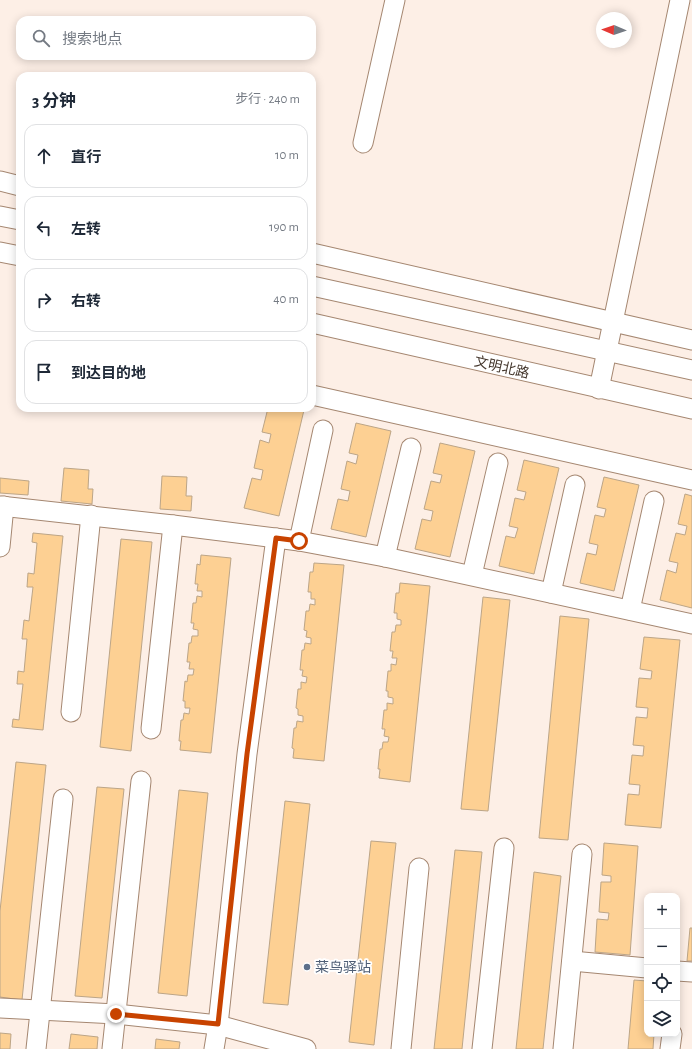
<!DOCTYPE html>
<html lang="zh">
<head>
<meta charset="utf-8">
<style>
	body { margin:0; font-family:"Alegreya Sans","Noto Sans SC",sans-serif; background:#f6f6f7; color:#1f2937 }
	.controls { position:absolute; right:12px; bottom:12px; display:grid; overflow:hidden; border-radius:8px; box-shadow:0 2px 10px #0003 }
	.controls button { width:36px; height:36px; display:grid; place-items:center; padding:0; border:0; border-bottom:1px solid #e0e1e3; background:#fff; color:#1f2937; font:20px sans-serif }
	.compass { position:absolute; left:596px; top:12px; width:36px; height:36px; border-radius:50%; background:#fff; box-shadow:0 2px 10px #0003; rotate:272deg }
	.stop { position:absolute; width:12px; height:12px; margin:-9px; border:3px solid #c84300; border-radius:50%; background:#fff }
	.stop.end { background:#c84300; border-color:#fff; box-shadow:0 1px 4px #0008 }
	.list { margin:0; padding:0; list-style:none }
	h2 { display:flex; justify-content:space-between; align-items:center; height:52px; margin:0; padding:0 16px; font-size:17px }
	h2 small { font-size:13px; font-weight:400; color:#747a83 }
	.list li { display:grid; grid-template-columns:26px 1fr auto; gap:12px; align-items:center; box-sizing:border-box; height:64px; margin:0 8px 8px; padding:0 8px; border:1px solid #e0e1e3; border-radius:12px }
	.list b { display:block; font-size:15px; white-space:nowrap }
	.list em { font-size:13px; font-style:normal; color:#747a83 }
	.icon { flex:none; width:22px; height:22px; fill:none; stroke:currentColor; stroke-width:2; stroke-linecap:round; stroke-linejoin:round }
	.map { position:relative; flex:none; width:692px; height:1049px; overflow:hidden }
	.search { position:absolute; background:#fff; box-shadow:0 2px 10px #0003; left:16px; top:16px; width:300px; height:44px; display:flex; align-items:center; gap:10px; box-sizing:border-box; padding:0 14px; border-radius:12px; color:#747a83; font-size:15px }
	.panel { position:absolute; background:#fff; box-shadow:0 2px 10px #0003; left:16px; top:72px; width:300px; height:340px; border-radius:12px }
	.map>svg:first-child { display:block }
</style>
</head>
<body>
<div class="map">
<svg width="692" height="1049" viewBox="0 0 692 1049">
	<rect width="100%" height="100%" fill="#fdefe6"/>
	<g fill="#fdd093" stroke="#bca587">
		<path d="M268 408H296L304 410 279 516 244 508 252 478 261 480 263 470 254 468 260 440 269 443 271 434 262 432Z"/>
		<path d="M356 423 391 431 366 537 331 529 338 499 348 501 350 491 341 489 347 461 356 464 358 455 349 453Z"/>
		<path d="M440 443 475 451 450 557 415 549 422 519 431 521 433 511 424 509 431 481 440 483 442 475 433 473Z"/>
		<path d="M524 460 559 468 534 574 499 566 506 536 515 538 518 528 509 526 515 498 524 500 526 492 517 490Z"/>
		<path d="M64 468 89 470 88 489H93L92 504 61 501Z"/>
		<path d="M162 476 187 477 186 496H192L191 511 160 509Z"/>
		<path d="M604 477 639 485 614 591 580 583 587 553 596 555 598 545 589 543 595 515 604 517 606 509 597 507Z"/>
		<path d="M0 478 29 481 28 495 0 493Z"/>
		<path d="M685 494 692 496V608L660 600 667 570 676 573 678 563 669 561 676 533 685 535 687 526 678 524Z"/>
		<path d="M33 533 63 536 43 730 12 727 13 719 19 720 23 684H17L18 671 24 672 27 639H22L24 620 29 621 33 587H27L28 573 34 574 37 543 32 542Z"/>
		<path d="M121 539 152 542 131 751 100 747Z"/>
		<path d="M201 555 231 558 211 753 180 750 181 741H179L181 720H183L184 713 189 714 190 708H185V701H183L185 681 187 682 188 675H193L194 669H189L190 662H187L189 643H191L192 636H198V630L193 629 194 623H191L193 603H196L197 596 202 597V591H197L198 584H195L197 564 200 565Z"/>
		<path d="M314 563 344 565 324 761 293 758 294 749 292 748 294 728H296L297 721 303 722V716L298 715V709L296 708 298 689H301V682L306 683 307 677 302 676 303 670H300L302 650H304L305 643 311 644V638L306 637 307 631 304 630 306 611H309L310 604 315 605V599H311V592H308L310 572H313Z"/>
		<path d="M400 583 430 586 410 782 379 778 380 769H378L380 749H382L383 742H388L389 737 384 736 385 729H382L384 710H387V703L393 704V698L388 697V691H386L388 671H391V664L396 665 397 658H392L393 651H390L392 632H395L396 625H401V620L397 619V613H394L396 593H399Z"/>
		<path d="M483 597 510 600 488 811 461 809Z"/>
		<path d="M560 616 589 619 568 840 539 838Z"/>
		<path d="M644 637 680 640 661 828 625 825 628 794 639 795 640 785 629 784 632 755 643 756 644 746 633 745 636 717 647 718 648 708 636 707 639 678 651 679 652 671 640 669Z"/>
		<path d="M16 762 46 765 22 1000 0 997V911Z"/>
		<path d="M97 787 124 789 102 998 75 996Z"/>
		<path d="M179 790 208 793 187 996 158 993Z"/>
		<path d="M285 801 310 804 288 1005 263 1003Z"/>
		<path d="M371 841 396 843 374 1045 349 1042Z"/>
		<path d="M604 843 638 846 630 955 595 952 597 919 608 920 609 913 599 912 601 882H611V876L602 875Z"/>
		<path d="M455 850 482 852 462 1049H434Z"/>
		<path d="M534 872 561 876 543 1049H516Z"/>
		<path d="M690 928H692V961H687Z"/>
		<path d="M634 980 647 981V1034H654L653 1049H628Z"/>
		<path d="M0 1033 11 1034 10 1049H0Z"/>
		<path d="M71 1034 98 1037 97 1049H69Z"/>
		<path d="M156 1039 180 1042 179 1049H155Z"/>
	</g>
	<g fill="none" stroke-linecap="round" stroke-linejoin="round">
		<defs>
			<g id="minor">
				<path d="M363 143 395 0"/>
				<path d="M0 181 20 186"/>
				<path d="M0 216 20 220"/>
				<path d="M0 252 20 256"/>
				<path d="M312 253 692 340"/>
				<path d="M312 286 692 370"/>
				<path d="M312 323 692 409"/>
				<path d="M599 389 680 0"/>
				<path d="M312 395 692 480"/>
				<path d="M0 506 173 525 299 541 385 557 692 624"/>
				<path d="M299 541 323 430"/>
				<path d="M0 547 4 506"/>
				<path d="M385 557 411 448"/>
				<path d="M472 575 498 463"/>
				<path d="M551 593 575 485"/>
				<path d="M630 610 654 501"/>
				<path d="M71 712 91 515"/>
				<path d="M151 729 173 525"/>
				<path d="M572 961 647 968"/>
				<path d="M677 971 692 972"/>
				<path d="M0 1008 116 1014 218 1025 306 1049"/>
				<path d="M36 1049 63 799"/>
				<path d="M112 1049 141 781"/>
				<path d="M214 1049 218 1025 247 754 276 538"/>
				<path d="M401 1049 419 868"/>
				<path d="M482 1049 504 848"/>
				<path d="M563 1049 582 854"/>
				<path d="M670 1049 672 1034"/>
			</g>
		</defs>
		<use href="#minor" stroke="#a58771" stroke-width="21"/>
		<use href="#minor" stroke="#fff" stroke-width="19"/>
	</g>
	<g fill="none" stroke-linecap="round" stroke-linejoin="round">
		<path stroke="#c84300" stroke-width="5" d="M116 1014 218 1024 247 754 276 538 299 541"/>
	</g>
	<circle fill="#5c6f8a" stroke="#fff" stroke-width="1.5" cx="307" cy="967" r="4"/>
	<g text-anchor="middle" stroke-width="3.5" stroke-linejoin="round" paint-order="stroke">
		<g font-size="14" fill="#44372d" stroke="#fff">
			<text transform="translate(502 367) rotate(13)" y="5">文明北路</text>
		</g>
		<g font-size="14" fill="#4e5e75" stroke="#fff" text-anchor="start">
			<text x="315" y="972">菜鸟驿站</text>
		</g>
	</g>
</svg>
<div class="controls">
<button>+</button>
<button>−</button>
<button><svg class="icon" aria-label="locate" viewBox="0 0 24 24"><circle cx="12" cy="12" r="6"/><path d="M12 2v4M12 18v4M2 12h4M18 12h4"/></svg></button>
<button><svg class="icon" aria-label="layers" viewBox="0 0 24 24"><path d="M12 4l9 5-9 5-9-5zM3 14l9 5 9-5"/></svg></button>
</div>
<svg class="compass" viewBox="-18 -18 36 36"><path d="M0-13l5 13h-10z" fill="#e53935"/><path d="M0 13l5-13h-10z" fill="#747a83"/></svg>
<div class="stop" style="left:299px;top:541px"></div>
<div class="stop end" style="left:116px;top:1014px"></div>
<div class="search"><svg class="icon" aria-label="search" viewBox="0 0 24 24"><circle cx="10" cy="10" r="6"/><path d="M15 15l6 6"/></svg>搜索地点</div>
<section class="panel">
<h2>3 分钟<small>步行 · 240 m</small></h2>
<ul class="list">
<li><svg class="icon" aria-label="ahead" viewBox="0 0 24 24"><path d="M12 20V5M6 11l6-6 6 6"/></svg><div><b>直行</b></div><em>10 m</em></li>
<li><svg class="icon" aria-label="left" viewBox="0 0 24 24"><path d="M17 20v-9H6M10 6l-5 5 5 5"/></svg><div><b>左转</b></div><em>190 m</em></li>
<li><svg class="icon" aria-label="right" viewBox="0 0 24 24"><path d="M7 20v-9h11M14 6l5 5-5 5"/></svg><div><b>右转</b></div><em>40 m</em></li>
<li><svg class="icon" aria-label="arrive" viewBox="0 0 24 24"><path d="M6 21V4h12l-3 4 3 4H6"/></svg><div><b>到达目的地</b></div></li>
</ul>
</section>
</div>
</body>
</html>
